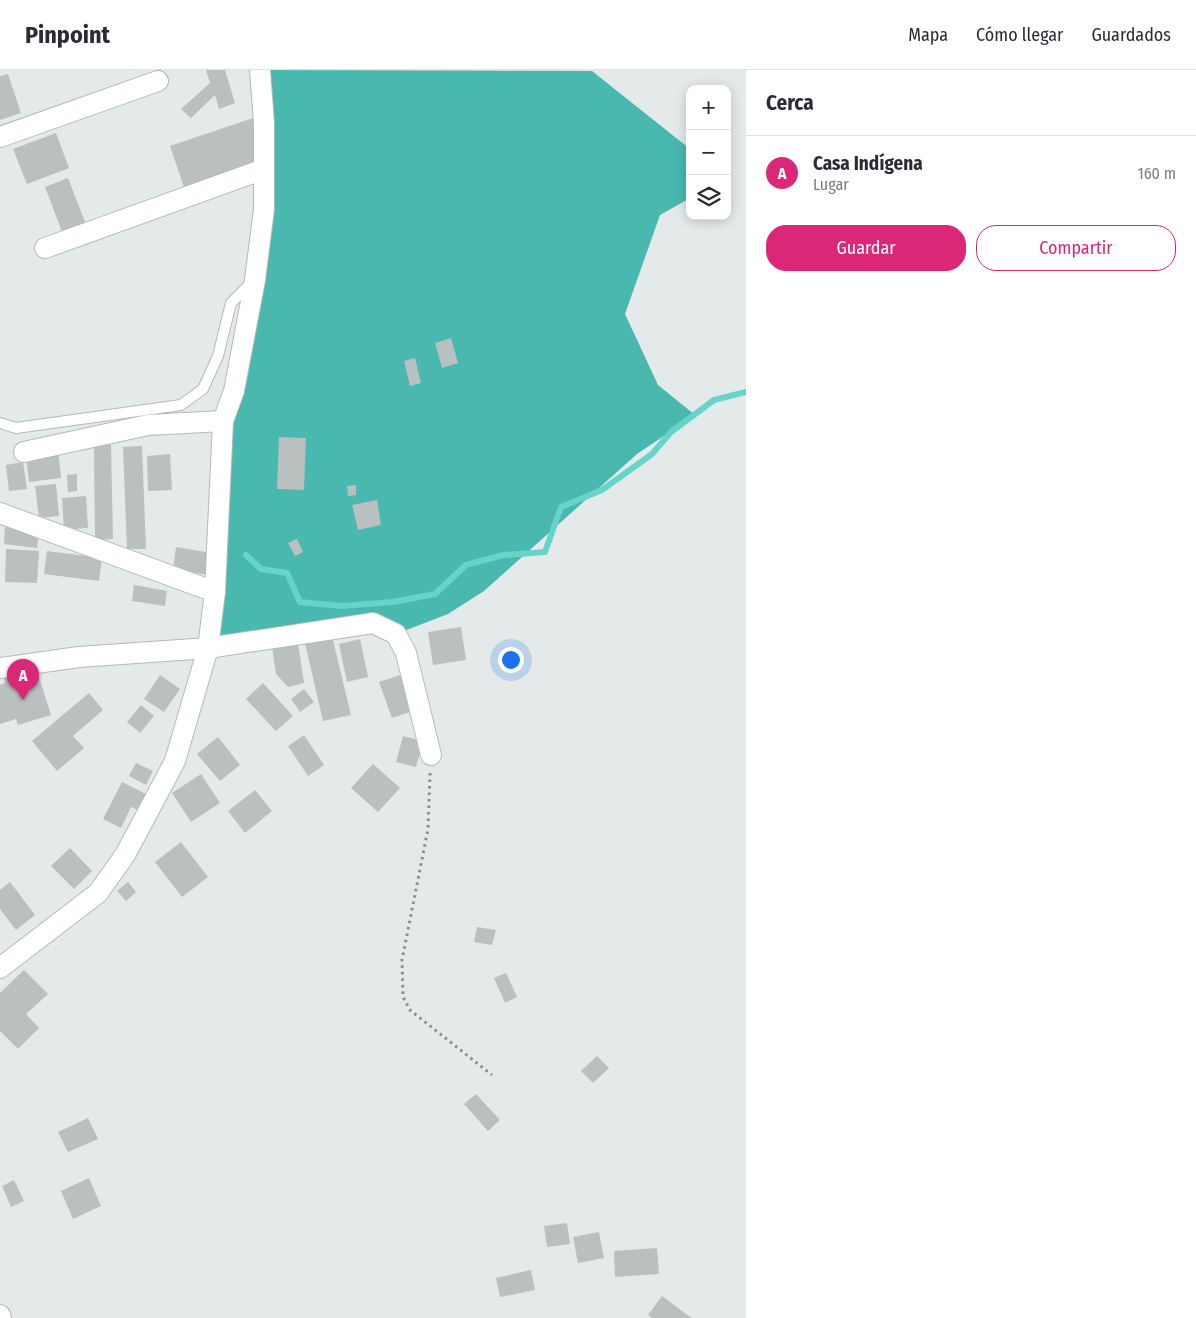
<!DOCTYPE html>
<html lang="es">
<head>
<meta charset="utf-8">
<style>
	body { margin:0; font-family:"Fira Sans Condensed",sans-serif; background:#f7f7f7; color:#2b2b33 }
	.controls { position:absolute; right:15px; top:15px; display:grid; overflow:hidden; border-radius:10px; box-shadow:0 2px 12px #0003 }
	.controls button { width:45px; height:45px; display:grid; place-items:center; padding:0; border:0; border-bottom:1px solid #e1e1e2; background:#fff; color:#2b2b33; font:25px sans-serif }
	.you { position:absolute; left:510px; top:589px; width:18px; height:18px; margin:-12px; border:4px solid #fff; border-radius:50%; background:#1a73e8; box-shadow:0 0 0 8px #1a73e833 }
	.badge { display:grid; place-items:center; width:32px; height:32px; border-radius:50%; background:#db2777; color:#fff; font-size:16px; font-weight:700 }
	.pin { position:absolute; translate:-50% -41px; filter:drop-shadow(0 1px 2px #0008) }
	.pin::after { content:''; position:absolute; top:26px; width:18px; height:15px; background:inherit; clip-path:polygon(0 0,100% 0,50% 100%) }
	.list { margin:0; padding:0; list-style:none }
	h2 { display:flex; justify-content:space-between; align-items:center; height:65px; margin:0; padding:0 20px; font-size:21px }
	h2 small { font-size:16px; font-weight:400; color:#7c7c81 }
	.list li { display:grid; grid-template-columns:32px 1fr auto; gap:15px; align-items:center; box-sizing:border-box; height:75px; padding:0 20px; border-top:1px solid #e1e1e2 }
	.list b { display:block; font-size:19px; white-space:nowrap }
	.list p { margin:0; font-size:16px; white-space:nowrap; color:#7c7c81 }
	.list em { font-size:16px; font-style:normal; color:#7c7c81 }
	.actions { display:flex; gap:10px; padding:15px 20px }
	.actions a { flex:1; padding:11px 0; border:1px solid #db2777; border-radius:20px; text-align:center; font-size:18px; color:#db2777 }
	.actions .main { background:#db2777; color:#fff }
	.icon { flex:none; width:28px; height:28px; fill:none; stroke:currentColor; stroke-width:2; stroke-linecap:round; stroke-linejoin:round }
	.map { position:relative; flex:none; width:746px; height:1248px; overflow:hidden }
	header { display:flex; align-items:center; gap:30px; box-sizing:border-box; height:70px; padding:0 25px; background:#fff; border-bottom:1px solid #e1e1e2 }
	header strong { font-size:24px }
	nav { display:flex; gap:28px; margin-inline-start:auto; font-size:18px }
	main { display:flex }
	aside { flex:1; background:#fff }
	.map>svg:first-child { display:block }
</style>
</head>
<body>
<header>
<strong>Pinpoint</strong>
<nav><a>Mapa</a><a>Cómo llegar</a><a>Guardados</a></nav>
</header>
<main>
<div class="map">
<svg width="746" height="1248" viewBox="0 0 746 1248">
	<rect width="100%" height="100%" fill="#e3eae9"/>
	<path fill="#49b8af" d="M260 0 592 1 690 79V128L660 145 625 244 658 315 695 345 637 384 484 521 448 544 396 564 373 553 208 578 223 351 255 210Z"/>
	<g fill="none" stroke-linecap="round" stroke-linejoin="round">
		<path stroke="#67d4ca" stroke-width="6" d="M246 485 261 499 287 503 300 532 341 536 393 532 435 524 466 495 503 485 545 482 561 437 602 420 652 384 671 362 714 330 746 322"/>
	</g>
	<g fill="#bac0bf">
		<path d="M206 0H225L235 33 219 39 215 25 191 48 181 39 210 13Z"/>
		<path d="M8 4 21 43 0 50V6Z"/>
		<path d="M253 48 255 96 185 120 170 76Z"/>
		<path d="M56 63 69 98 27 114 13 79Z"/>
		<path d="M68 108 87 157 64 167 45 117Z"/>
		<path d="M451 268 458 293 442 298 435 273Z"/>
		<path d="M415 288 421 313 410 316 404 291Z"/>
		<path d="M279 367 306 368 304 420 277 419Z"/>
		<path d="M94 375H111L113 469 95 470Z"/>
		<path d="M142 376 146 479H127L123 377Z"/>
		<path d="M58 379 61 408 29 412 26 383Z"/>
		<path d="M170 384 172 420 148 421 147 386Z"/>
		<path d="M23 392 27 419 9 421 6 395Z"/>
		<path d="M77 404V421L68 422 67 405Z"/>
		<path d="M56 414 59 446 39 448 35 416Z"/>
		<path d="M356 415V425L348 426 347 416Z"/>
		<path d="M86 426 88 458 64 460 62 428Z"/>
		<path d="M377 430 381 455 358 460 352 435Z"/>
		<path d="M5 457 39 460 37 478 4 474Z"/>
		<path d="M297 469 303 482 295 486 288 473Z"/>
		<path d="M176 477 212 483 209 505 173 500Z"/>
		<path d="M6 479 39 481 37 513 5 512Z"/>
		<path d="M47 481 102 488 99 511 44 504Z"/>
		<path d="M134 515 167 521 165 536 132 531Z"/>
		<path d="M461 557 466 590 433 595 428 562Z"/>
		<path d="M332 566 351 645 323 651 305 573Z"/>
		<path d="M297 567 304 613 288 617 276 604 271 571Z"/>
		<path d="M360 569 368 607 347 612 339 574Z"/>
		<path d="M36 597 51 645 18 655 16 649 0 654V615L5 613 4 607Z"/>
		<path d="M160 605 180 619 164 642 144 629Z"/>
		<path d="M400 605 413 641 392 648 379 612Z"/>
		<path d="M263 613 293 646 276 661 246 629Z"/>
		<path d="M304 619 314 632 300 642 291 629Z"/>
		<path d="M89 623 103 640 73 666 84 678 57 701 32 671Z"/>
		<path d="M141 635 154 646 140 663 127 652Z"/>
		<path d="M304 665 324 695 308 706 288 676Z"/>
		<path d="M403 666 423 671 416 697 396 692Z"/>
		<path d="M218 667 240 695 220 711 197 684Z"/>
		<path d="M136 693 153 701 146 715 129 706Z"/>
		<path d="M373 694 400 718 378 742 351 718Z"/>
		<path d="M201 704 220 733 191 752 172 723Z"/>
		<path d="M122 712 146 724 138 740 131 737 121 758 103 749Z"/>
		<path d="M255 720 272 741 245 763 228 741Z"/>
		<path d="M181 772 208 807 182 827 155 792Z"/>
		<path d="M70 778 92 801 74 819 51 796Z"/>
		<path d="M10 812 35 845 16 860 0 839V820Z"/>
		<path d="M128 812 136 822 126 831 117 821Z"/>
		<path d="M477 857 496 860 492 875 474 872Z"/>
		<path d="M24 900 48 924 26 944 39 958 18 979 0 961V923Z"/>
		<path d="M506 903 517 927 505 933 494 908Z"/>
		<path d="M597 986 609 998 593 1013 581 1001Z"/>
		<path d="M476 1024 500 1050 488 1061 464 1034Z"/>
		<path d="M88 1048 98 1069 68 1082 58 1062Z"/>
		<path d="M89 1108 101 1136 73 1149 61 1121Z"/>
		<path d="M14 1110 24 1131 11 1137 2 1116Z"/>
		<path d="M567 1153 570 1174 547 1177 544 1156Z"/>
		<path d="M599 1162 604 1188 578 1193 573 1167Z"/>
		<path d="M657 1178 659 1204 615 1207 614 1181Z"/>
		<path d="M531 1200 535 1220 500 1227 496 1208Z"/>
		<path d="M662 1226 686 1244 692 1248H652L648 1245Z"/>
	</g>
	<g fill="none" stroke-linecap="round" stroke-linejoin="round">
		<defs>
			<path id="service" d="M0 353 16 358 181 335 203 319 218 286 231 233 252 212"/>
			<g id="minor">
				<path d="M0 67 158 11"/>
				<path d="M45 178 264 99"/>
				<path d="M24 382 148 355 223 351"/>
				<path d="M0 443 215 522"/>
				<path d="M0 598 79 587 208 578 373 553 396 564 406 583 431 685"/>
				<path d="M0 898 98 823 125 785 175 691 208 578 215 522 223 351 234 321 255 210 264 139V53L260 0"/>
				<path d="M0 1245 1 1248"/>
			</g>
		</defs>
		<use href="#service" stroke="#b3b9b8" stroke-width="12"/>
		<use href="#minor" stroke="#b3b9b8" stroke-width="22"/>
		<path stroke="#898d8d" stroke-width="3" stroke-dasharray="2.5 4" stroke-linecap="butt" d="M430 703 428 759 402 890 403 927 410 940 492 1005"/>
		<use href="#service" stroke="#fff" stroke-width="10"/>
		<use href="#minor" stroke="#fff" stroke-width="20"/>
	</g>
</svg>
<div class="controls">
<button>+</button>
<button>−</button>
<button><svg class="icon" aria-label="layers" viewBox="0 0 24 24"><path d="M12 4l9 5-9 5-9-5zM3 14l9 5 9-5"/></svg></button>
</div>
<div class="you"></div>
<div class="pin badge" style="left:23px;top:630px">A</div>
</div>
<aside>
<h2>Cerca<small></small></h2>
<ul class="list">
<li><span class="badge">A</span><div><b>Casa Indígena</b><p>Lugar</p></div><em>160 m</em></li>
</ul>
<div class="actions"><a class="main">Guardar</a><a>Compartir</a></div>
</aside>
</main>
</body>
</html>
